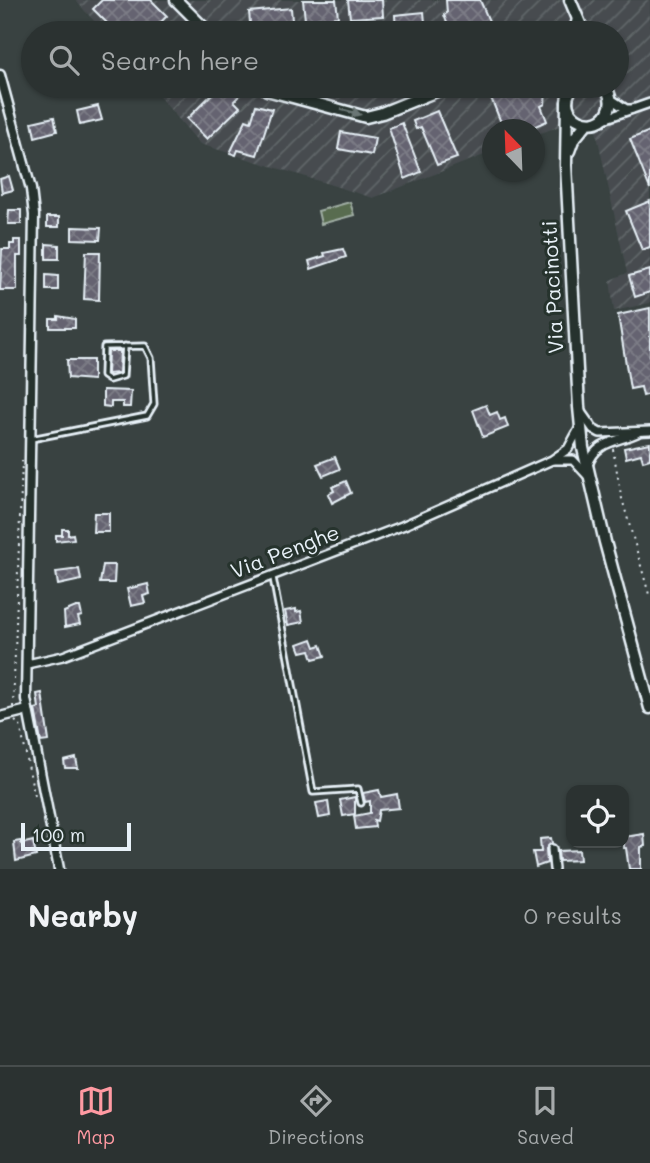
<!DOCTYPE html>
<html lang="en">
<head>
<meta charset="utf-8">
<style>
	body { margin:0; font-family:Mali,sans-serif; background:#373e3d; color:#f1f3f6 }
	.controls { position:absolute; right:21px; bottom:21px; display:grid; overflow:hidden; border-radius:14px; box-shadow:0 2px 5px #0004 }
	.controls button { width:63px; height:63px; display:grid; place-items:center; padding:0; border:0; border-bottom:2px solid #474d4d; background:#2b3231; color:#f1f3f6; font:35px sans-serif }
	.compass { position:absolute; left:482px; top:119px; width:63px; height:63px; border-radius:50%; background:#2b3231; box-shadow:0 2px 5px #0004; rotate:337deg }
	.scale { position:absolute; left:21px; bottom:18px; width:110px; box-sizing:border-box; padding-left:7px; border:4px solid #e8f1f8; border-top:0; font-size:19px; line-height:24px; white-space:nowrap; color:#e8f1f8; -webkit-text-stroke:5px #26332d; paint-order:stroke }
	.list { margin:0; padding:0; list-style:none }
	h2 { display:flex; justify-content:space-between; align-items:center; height:91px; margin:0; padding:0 28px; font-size:30px }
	h2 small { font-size:23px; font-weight:400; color:#a6aaab }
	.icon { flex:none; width:38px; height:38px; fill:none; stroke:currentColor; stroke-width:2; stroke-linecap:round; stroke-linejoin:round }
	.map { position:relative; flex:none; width:650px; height:869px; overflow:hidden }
	.search { position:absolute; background:#2b3231; box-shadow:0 2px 5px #0004; left:21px; right:21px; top:21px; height:77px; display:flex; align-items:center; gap:18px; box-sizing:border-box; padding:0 24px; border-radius:38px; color:#a6aaab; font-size:26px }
	.sheet { height:196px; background:#2b3231 }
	nav { display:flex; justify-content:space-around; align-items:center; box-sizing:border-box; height:98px; border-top:2px solid #474d4d; background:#2b3231; font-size:19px; color:#a6aaab }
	nav a { display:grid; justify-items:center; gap:4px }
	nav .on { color:#ff9aa2 }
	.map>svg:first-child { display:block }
</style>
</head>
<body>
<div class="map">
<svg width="650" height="869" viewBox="0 0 650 869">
	<defs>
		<pattern id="industrial-furrows" width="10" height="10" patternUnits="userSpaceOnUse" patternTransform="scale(1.75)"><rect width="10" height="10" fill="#464c4f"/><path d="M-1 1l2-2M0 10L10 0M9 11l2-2" fill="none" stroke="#616669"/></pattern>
		<pattern id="building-cross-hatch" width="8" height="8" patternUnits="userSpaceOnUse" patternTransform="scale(1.75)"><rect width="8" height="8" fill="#656471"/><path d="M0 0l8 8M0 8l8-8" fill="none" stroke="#7b7b86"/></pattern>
	</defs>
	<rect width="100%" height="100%" fill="#394241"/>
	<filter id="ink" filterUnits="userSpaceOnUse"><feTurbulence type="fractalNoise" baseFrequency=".0143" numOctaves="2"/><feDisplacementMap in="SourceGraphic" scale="14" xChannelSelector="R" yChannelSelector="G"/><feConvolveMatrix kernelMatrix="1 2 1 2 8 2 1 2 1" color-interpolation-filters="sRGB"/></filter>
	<g filter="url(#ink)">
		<path fill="url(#industrial-furrows)" d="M75 0H650V303L614 311 610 280 627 273 595 126 585 127 572 122 535 135 534 130H492V152L373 198 200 144 150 86H617V33H105Z"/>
		<path fill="#596c50" stroke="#a0aea4" stroke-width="2" d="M350 202 354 215 321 224 318 211Z"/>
		<g fill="url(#building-cross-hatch)" stroke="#e8f1f8" stroke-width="2">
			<path d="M102 0H151L167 16 150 33H117L93 9Z"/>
			<path d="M303 0H336L338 17 305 20Z"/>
			<path d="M348 0H382L383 16 350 18Z"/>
			<path d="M446 0H480L494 33H451L444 15 447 13Z"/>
			<path d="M291 8 293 33H251L249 12Z"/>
			<path d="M424 12 426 33H396L395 15Z"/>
			<path d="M220 86H235L242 93 234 101 240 107 207 139 187 119Z"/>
			<path d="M343 86H361L362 90 344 92Z"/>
			<path d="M493 86H544L546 91 545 104 541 106 547 121 526 130H504L487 88Z"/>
			<path d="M256 105 272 109 257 155 238 150 236 155 230 153 246 120 251 122Z"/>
			<path d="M98 106 102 120 80 125 77 111Z"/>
			<path d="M437 111 457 158 437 165 421 127 416 129 413 121Z"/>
			<path d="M54 117 57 131 35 137 32 122Z"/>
			<path d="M402 123 421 172 405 179 389 128Z"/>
			<path d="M650 131V189L630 139Z"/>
			<path d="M341 132 375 138 372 155 338 149Z"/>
			<path d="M9 176 13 190 2 193 0 179Z"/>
			<path d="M650 201V247L642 250 626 211Z"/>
			<path d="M9 210H21V224H8Z"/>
			<rect x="47" y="217" width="12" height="10"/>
			<path d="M72 227 101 228 100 240 72 239Z"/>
			<path d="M14 240H21V256H17V290H0L2 249H10V244H14Z"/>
			<path d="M46 244 59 245V259H46Z"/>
			<path d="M343 249 346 257 311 269 309 261 325 256 324 253Z"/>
			<path d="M86 252H100L99 300 84 299Z"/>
			<path d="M650 270V292L635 297 629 276Z"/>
			<path d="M46 275 58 276V290H46Z"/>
			<path d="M650 308V394L643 396 641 387 630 389 618 315Z"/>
			<path d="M58 316 75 319V328H50V319H58Z"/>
			<path d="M108 351H120L119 373 107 374Z"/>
			<path d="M67 360H93V380L68 378Z"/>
			<path d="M103 390 131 391 130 407H123V402H111V407L103 406Z"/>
			<path d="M486 405 490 415 497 412 500 420 505 418 508 427 483 437 473 410Z"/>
			<path d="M650 443V459L643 461 641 454 626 458 624 448Z"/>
			<path d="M335 457 340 469 323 476 317 464Z"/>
			<path d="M346 481 351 493 332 503 328 494 334 491 332 487Z"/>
			<path d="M94 513H109V532H93Z"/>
			<path d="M62 529H68V535L73 534 74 539 56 541V535H62Z"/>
			<path d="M103 565H115L114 583H100Z"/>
			<path d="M79 569 81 580 58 585 56 572Z"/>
			<path d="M148 584 150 594 143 596 145 603 131 606 127 589Z"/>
			<path d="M76 607H80L82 616 78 617 80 624 65 627 64 612Z"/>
			<path d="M296 609V612L301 611 303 622 288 625 285 611Z"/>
			<path d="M312 639 315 647 321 645 325 656 313 659 310 650 301 652 298 644Z"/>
			<path d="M42 693 49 741 41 742 35 709 39 708 37 694Z"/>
			<path d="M76 758 78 768H65L64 761Z"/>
			<path d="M379 790 381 797 397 794 399 808 379 810 377 821 374 820 375 827 356 829 354 816 370 813V801L365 802 363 793Z"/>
			<path d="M355 797V814L343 816 340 800Z"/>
			<path d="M328 801 330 816 319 818 316 803Z"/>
			<path d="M644 834 645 846 641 847V869H629L626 848H624V837Z"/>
			<path d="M551 838 552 843 546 849 547 863 536 867 533 852H541L540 839Z"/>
			<path d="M21 841V844L33 841 36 856 16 861 14 842Z"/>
			<path d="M579 850 580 860 559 861 558 851Z"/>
		</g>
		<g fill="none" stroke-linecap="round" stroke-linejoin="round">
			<defs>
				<g id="service">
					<path d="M31 439 147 416 154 404 151 358 145 346 104 347 103 376 109 380 123 376 125 346"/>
					<path d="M273 578 313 792 358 789 361 803"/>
				</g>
				<g id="minor">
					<path d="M569 33 574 28 577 17"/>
					<path d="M611 99 626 109H632"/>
					<path d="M601 120 650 103"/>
					<path d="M581 412 593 429 600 433 650 431"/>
					<path d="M553 460H573L587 475"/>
					<path d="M588 465C596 441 617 442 637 433"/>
					<path d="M27 664 63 656 402 526 552 460 568 449 580 427"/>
					<path d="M552 849 554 869"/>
				</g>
				<g id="tertiary">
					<path d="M0 75 31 189 34 215 26 699 59 869"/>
					<path d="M0 717 28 710"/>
				</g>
				<g id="secondary">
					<path d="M176 0 209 33"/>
					<path d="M570 0 584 33"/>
					<path d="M263 86 267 90 366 117 382 113 449 86"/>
					<path d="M573 86C550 117 601 139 610 107 612 99 609 92 605 86"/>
					<path d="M567 102 566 165 579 407 583 448 605 542 650 708"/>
					<path d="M569 151 573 140 587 123"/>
				</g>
			</defs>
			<use href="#service" stroke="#e8f1f8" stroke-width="9"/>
			<use href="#minor" stroke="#e8f1f8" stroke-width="12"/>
			<use href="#tertiary" stroke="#e8f1f8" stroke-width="13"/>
			<use href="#secondary" stroke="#e8f1f8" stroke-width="15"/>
			<g stroke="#e8f1f8" stroke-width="2" stroke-dasharray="2 5" stroke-linecap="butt">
				<path d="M613 449 621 495 650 598"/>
				<path d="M13 707 22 461"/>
				<path d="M15 721 20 725 34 794 37 798"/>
			</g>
			<use href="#service" stroke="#26332d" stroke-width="3.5"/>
			<use href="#minor" stroke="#26332d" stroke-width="7"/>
			<use href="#tertiary" stroke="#26332d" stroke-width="8"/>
			<use href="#secondary" stroke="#26332d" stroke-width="10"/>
		</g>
		<defs><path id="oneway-solid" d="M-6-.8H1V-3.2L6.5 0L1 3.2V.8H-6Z" transform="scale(1.75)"/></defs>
		<use fill="#6a7674" href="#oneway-solid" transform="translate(351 112) rotate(15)"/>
	</g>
	<g text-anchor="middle" stroke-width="6" stroke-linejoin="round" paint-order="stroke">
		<g font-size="21" fill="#e8f1f8" stroke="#26332d">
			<text transform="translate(553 287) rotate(-93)" y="7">Via Pacinotti</text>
			<text transform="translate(285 552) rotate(-21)" y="7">Via Penghe</text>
		</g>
	</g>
</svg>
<div class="controls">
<button><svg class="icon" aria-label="locate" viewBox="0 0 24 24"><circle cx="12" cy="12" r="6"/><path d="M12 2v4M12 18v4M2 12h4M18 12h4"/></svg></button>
</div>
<svg class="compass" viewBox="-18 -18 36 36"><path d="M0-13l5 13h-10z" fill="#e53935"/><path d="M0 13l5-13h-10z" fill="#a6aaab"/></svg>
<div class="scale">100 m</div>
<div class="search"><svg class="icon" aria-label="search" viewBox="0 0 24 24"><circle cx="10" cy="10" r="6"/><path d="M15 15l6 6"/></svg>Search here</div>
</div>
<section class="sheet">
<h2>Nearby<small>0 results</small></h2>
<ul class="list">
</ul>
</section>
<nav>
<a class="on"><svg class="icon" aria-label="map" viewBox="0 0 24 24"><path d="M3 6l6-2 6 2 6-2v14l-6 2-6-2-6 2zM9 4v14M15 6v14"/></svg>Map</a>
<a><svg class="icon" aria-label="directions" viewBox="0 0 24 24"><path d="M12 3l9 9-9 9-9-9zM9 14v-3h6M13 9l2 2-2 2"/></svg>Directions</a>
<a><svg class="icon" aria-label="saved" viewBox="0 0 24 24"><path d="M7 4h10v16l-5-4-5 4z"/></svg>Saved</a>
</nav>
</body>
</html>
